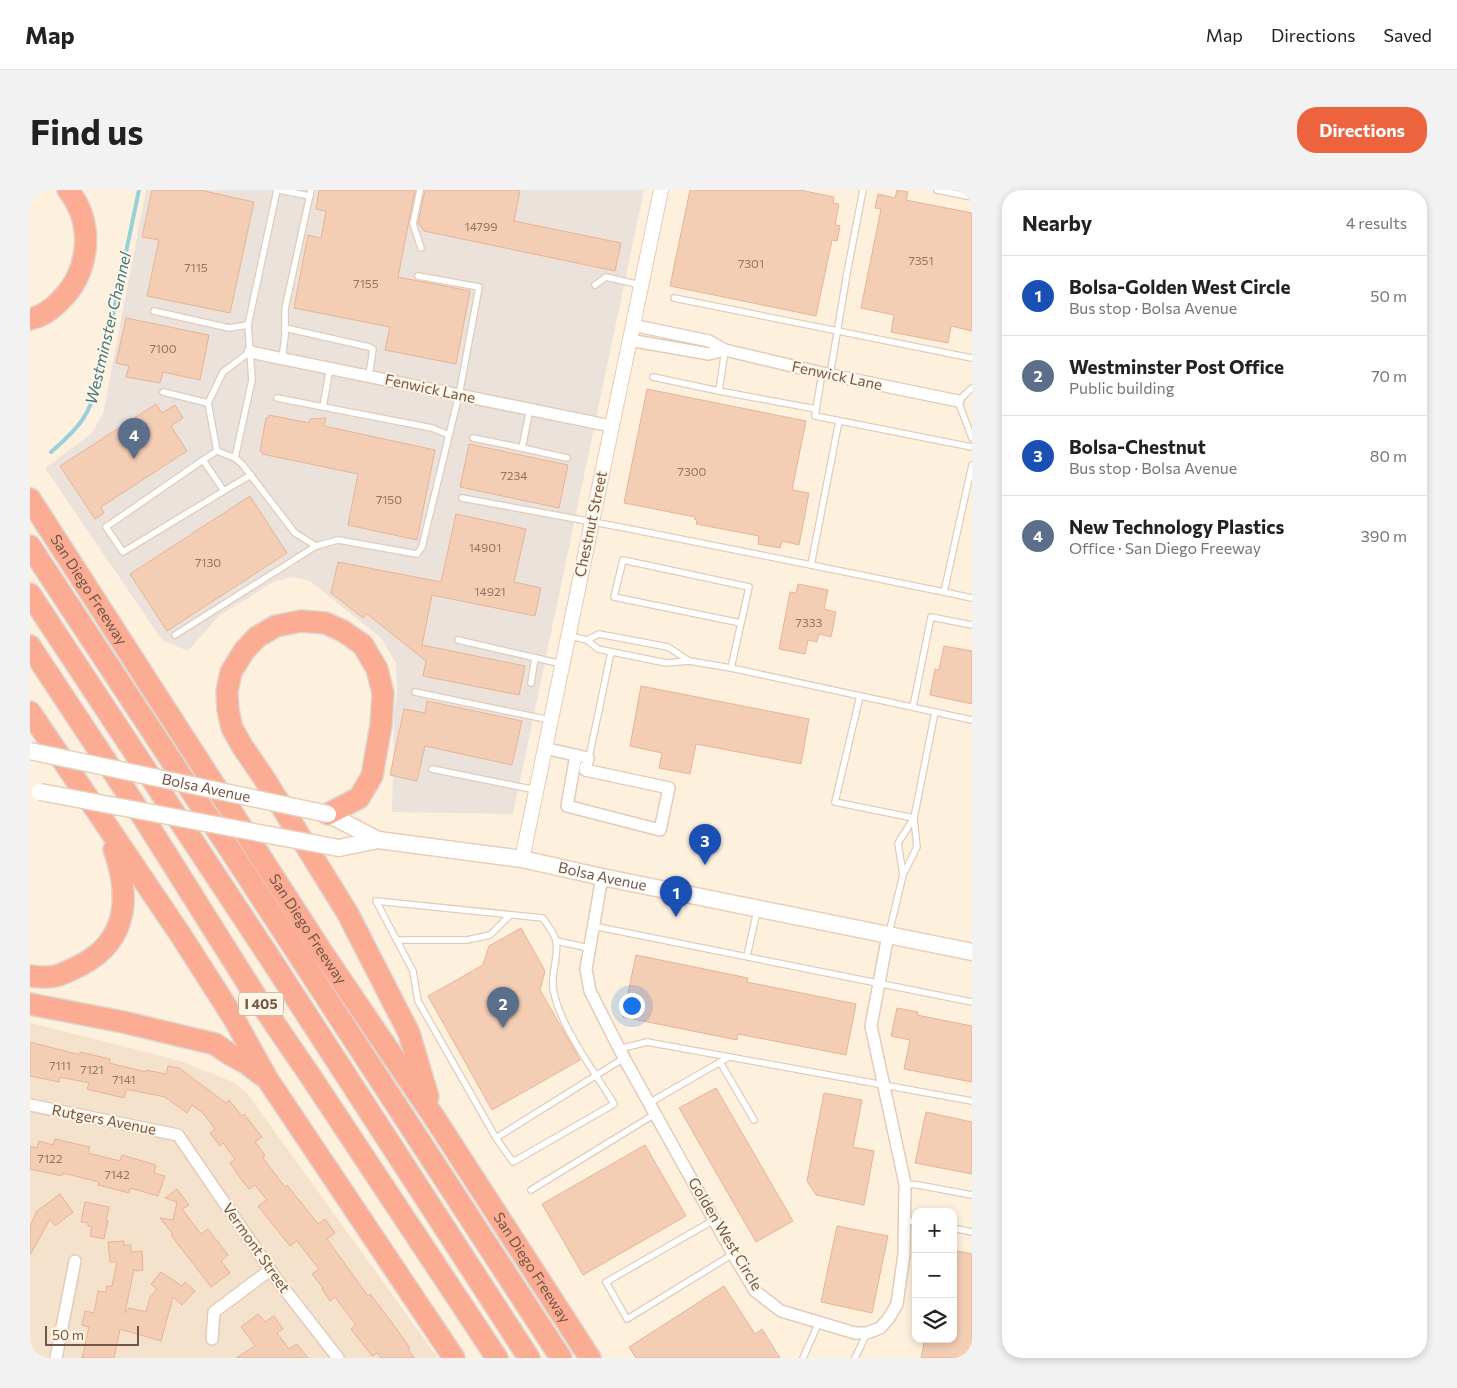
<!DOCTYPE html>
<html lang="en">
<head>
<meta charset="utf-8">
<style>
	body { margin:0; font-family:Commissioner,sans-serif; background:#f2f2f2; color:#222 }
	.controls { position:absolute; right:15px; bottom:15px; display:grid; overflow:hidden; border-radius:10px; box-shadow:0 2px 8px #0003 }
	.controls button { width:45px; height:45px; display:grid; place-items:center; padding:0; border:0; border-bottom:1px solid #e0e0e0; background:#fff; color:#222; font:25px sans-serif }
	.scale { position:absolute; left:15px; bottom:12px; width:94px; box-sizing:border-box; padding-left:5px; border:2px solid #745646; border-top:0; font-size:14px; line-height:18px; white-space:nowrap; color:#745646; -webkit-text-stroke:4px #fff5e5; paint-order:stroke }
	.you { position:absolute; left:601px; top:815px; width:18px; height:18px; margin:-12px; border:4px solid #fff; border-radius:50%; background:#1a73e8; box-shadow:0 0 0 8px #1a73e833 }
	.badge { display:grid; place-items:center; width:32px; height:32px; border-radius:50%; background:#ed633d; color:#fff; font-size:16px; font-weight:700 }
	.pin { position:absolute; translate:-50% -41px; filter:drop-shadow(0 1px 2px #0008) }
	.pin::after { content:''; position:absolute; top:26px; width:18px; height:15px; background:inherit; clip-path:polygon(0 0,100% 0,50% 100%) }
	.list { margin:0; padding:0; list-style:none }
	h2 { display:flex; justify-content:space-between; align-items:center; height:65px; margin:0; padding:0 20px; font-size:21px }
	h2 small { font-size:16px; font-weight:400; color:#767676 }
	.list li { display:grid; grid-template-columns:32px 1fr auto; gap:15px; align-items:center; box-sizing:border-box; height:80px; padding:0 20px; border-top:1px solid #e0e0e0 }
	.list b { display:block; font-size:19px; white-space:nowrap }
	.list p { margin:0; font-size:16px; white-space:nowrap; color:#767676 }
	.list em { font-size:16px; font-style:normal; color:#767676 }
	.icon { flex:none; width:28px; height:28px; fill:none; stroke:currentColor; stroke-width:2; stroke-linecap:round; stroke-linejoin:round }
	.map { position:relative; flex:none; width:942px; height:1168px; overflow:hidden; border-radius:20px }
	header { display:flex; align-items:center; gap:30px; box-sizing:border-box; height:70px; padding:0 25px; background:#fff; border-bottom:1px solid #e0e0e0 }
	header strong { font-size:24px }
	nav { display:flex; gap:28px; margin-inline-start:auto; font-size:18px }
	.intro { display:flex; align-items:center; justify-content:space-between; box-sizing:border-box; height:120px; padding:0 30px }
	h1 { margin:0; font-size:35px }
	.button { padding:12px 22px; border-radius:20px; background:#ed633d; color:#fff; font-size:18px; font-weight:700 }
	main { display:flex; gap:30px; padding:0 30px }
	aside { flex:1; background:#fff; border-radius:20px; box-shadow:0 2px 8px #0003 }
	.map>svg:first-child { display:block }
</style>
</head>
<body>
<header>
<strong>Map</strong>
<nav><a>Map</a><a>Directions</a><a>Saved</a></nav>
</header>
<div class="intro"><h1>Find us</h1><a class="button">Directions</a></div>
<main>
<div class="map">
<svg width="942" height="1168" viewBox="0 0 942 1168">
	<rect width="100%" height="100%" fill="#fdf1de"/>
	<path fill="#f5e2cd" d="M0 833 151 871 205 893 217 903 408 1168H0Z"/>
	<path fill="#ebe2db" d="M116 0H614L483 624 362 622 364 525 367 503 366 473 351 448 280 391 262 387 243 392 189 426 158 461 132 450 15 278 61 244 73 224Z"/>
	<g fill="none" stroke-linecap="round" stroke-linejoin="round">
		<path stroke="#98d0d9" stroke-width="4" d="M21 262C50 237 60 225 70 187L109 0"/>
	</g>
	<g fill="#f4cdb5" stroke="#e7b395">
		<path d="M122 0H170L224 12 200 123 117 106 129 50 112 47Z"/>
		<path d="M289 0H385L368 87 440 101 426 174 355 160 360 137 264 118 278 45 291 48 296 21 286 19Z"/>
		<path d="M395 0H490L484 31 591 53 585 81 394 41 388 33Z"/>
		<path d="M660 0H770L804 7 803 13 809 14 805 35 810 36 807 51 802 50 786 126 640 96Z"/>
		<path d="M867 0 878 2 876 10 942 23V141L921 136 918 153 861 142 864 125 831 118 851 19 845 18 848 4 865 8Z"/>
		<path d="M96 128 179 145 170 190 133 182 130 193 96 187 99 176 86 173Z"/>
		<path d="M617 199 776 231 762 300 779 303 769 355 752 351 750 358 728 354 729 346 666 334 667 330 664 329 665 327 594 313Z"/>
		<path d="M126 214 132 223 145 215 153 228 141 236 157 261 71 317 74 323 65 329 30 276Z"/>
		<path d="M239 225 279 233 280 229 296 228 294 236 405 260 387 350 318 335 328 284 232 264V262L230 261 236 228H239Z"/>
		<path d="M439 254 538 275 529 318 430 297Z"/>
		<path d="M220 306 257 363 137 441 100 384Z"/>
		<path d="M426 324 496 339 484 392 511 398 505 426 402 405 392 455 495 476 489 505 393 486 396 471 337 424 333 428 301 403 308 372 411 392Z"/>
		<path d="M768 394 798 400 794 419 806 422 801 447 789 444 787 452 778 450 775 464 749 459 760 402 766 403Z"/>
		<path d="M914 456 942 461V514L900 505 905 479 909 480Z"/>
		<path d="M611 496 779 529 771 574 666 554 660 584 629 578 632 563 600 556Z"/>
		<path d="M397 511 492 531 482 575 395 556 387 591 360 585 374 519 395 523Z"/>
		<path d="M491 738 515 781 510 800 550 870 462 920 398 806 453 775 459 756Z"/>
		<path d="M606 765 718 788 717 792 826 814 816 865 708 844 707 850 593 827Z"/>
		<path d="M867 818 888 822 887 825 942 836V892L874 879 880 850 861 846Z"/>
		<path d="M0 852 50 865V862L80 869 79 873 116 882V880L136 884 138 876 149 878 196 913 199 910 212 926 214 924 232 947 225 952 235 965 233 968 255 997 257 995 288 1034 295 1029 305 1043 297 1049 338 1106 340 1104 360 1130 380 1158 378 1159 384 1168H351L347 1163 342 1166 321 1139 326 1135 305 1107 300 1111 292 1099 293 1098 282 1084 289 1079 277 1064 267 1051 260 1056 228 1016 237 1010 225 995 219 999 211 989 200 973 205 969 193 953 190 956 180 943 185 939 173 923 162 915 157 923 135 907 101 900H96L94 908 57 899 59 893 30 887 29 892 0 886Z"/>
		<path d="M686 898 763 1031 726 1052 649 918Z"/>
		<path d="M794 903 832 910 823 957 844 961 834 1015 786 1005 777 991Z"/>
		<path d="M896 922 942 932V984L885 973Z"/>
		<path d="M25 949 60 957 58 963 90 971 92 965 126 975 124 983 135 986 128 1006 100 998 99 1003 68 995 69 992 33 983 32 986 0 979V956L7 958 9 951 23 955Z"/>
		<path d="M615 955 656 1026 553 1085 512 1014Z"/>
		<path d="M147 999 159 1015 152 1019 171 1044 178 1039 198 1065 191 1071 200 1083 181 1097 141 1045 143 1044 130 1028 143 1030 147 1012 135 1008Z"/>
		<path d="M30 1004 43 1022 25 1036 20 1029 0 1065V1036L7 1021Z"/>
		<path d="M55 1012 79 1017 76 1031H78L74 1049 60 1046 62 1037 58 1036V1033L51 1032Z"/>
		<path d="M807 1036 858 1046 842 1123 791 1112Z"/>
		<path d="M94 1051V1055H101V1062L112 1061 113 1080 106 1081 104 1079 95 1123 99 1118 116 1122 120 1107 127 1099 121 1094 131 1082 152 1096 155 1092 165 1101 152 1115 143 1107 131 1151 90 1139 84 1168H52L59 1137 52 1135 55 1121 64 1123 68 1101 76 1102 77 1096H82L87 1072H80L78 1052Z"/>
		<path d="M923 1060 942 1064V1168H891L895 1149H923Z"/>
		<path d="M694 1096 725 1144 732 1139 750 1168H606L599 1157Z"/>
		<path d="M228 1124 235 1132 244 1126 253 1139 247 1143 259 1159 267 1154 278 1168H206L225 1156 211 1137Z"/>
	</g>
	<g fill="none" stroke-linecap="round" stroke-linejoin="round">
		<defs>
			<g id="service">
				<path d="M247 0 218 135 222 190 205 268 212 274 265 343 286 356 308 350 387 364 392 357 419 245 402 238 247 208"/>
				<path d="M249 0 280 6"/>
				<path d="M390 0 383 34 391 58"/>
				<path d="M907 0 942 7"/>
				<path d="M388 86 449 97 429 205 419 245"/>
				<path d="M565 95 576 87 610 95"/>
				<path d="M644 108 942 168"/>
				<path d="M124 121 199 138 218 135"/>
				<path d="M255 138 339 157 343 159 339 186"/>
				<path d="M252 169 255 146V119L281 0"/>
				<path d="M792 183 785 226 942 257"/>
				<path d="M800 185 817 83 833 0"/>
				<path d="M623 187 689 201 786 219"/>
				<path d="M689 201 695 160"/>
				<path d="M133 202 178 213"/>
				<path d="M928 211 942 248"/>
				<path d="M928 211 942 198"/>
				<path d="M293 217 300 178"/>
				<path d="M500 219 492 258 537 268"/>
				<path d="M809 231 781 375 914 402 942 275"/>
				<path d="M443 248 492 258"/>
				<path d="M205 268 187 261 178 213 193 182 220 162"/>
				<path d="M173 270 187 261"/>
				<path d="M194 301 173 270 76 337 93 362 202 296 221 285"/>
				<path d="M432 308 590 337 781 375"/>
				<path d="M914 402 942 408"/>
				<path d="M145 445 286 356"/>
				<path d="M540 446 557 450 568 459 636 473 659 471 701 478 942 530"/>
				<path d="M428 450 532 474"/>
				<path d="M557 450 569 444 638 457 659 471"/>
				<path d="M701 478 719 397 593 370 584 407 711 433"/>
				<path d="M501 493 505 468"/>
				<path d="M385 502 520 530"/>
				<path d="M830 506 805 612 884 628"/>
				<path d="M883 517 901 427 942 435"/>
				<path d="M558 568 560 563 581 462"/>
				<path d="M402 579 506 600"/>
				<path d="M873 685 868 653 884 628"/>
				<path d="M563 736 942 812"/>
				<path d="M859 743 873 685 887 657 884 628 905 522"/>
				<path d="M367 750H437L460 745 480 725"/>
				<path d="M526 751 559 758"/>
				<path d="M717 766 727 721"/>
				<path d="M589 859 617 852 942 911"/>
				<path d="M690 872 724 930"/>
				<path d="M619 913 699 867"/>
				<path d="M466 948 483 972 584 914C564 880 529 836 523 798 521 784 529 765 526 751 525 744 517 735 513 728L346 711 383 781 388 811 466 948 594 868"/>
				<path d="M875 994 888 995 942 1005"/>
				<path d="M501 1000 625 924"/>
				<path d="M684 1030 576 1092 597 1129 703 1064"/>
				<path d="M875 1030 886 1032"/>
				<path d="M923 1038 942 1042"/>
				<path d="M773 1168 789 1132"/>
				<path d="M825 1168 837 1143"/>
			</g>
			<g id="minor">
				<path d="M602 135 679 151 695 160"/>
				<path d="M599 150 679 164 695 160 792 183 928 211"/>
				<path d="M220 162 581 236"/>
				<path d="M514 558 558 568 555 580 639 598 630 640 537 616 546 565"/>
				<path d="M572 687 556 779 560 801 594 868 703 1064 725 1101 751 1121 825 1143H837L850 1138 859 1128 867 1114 874 1064 875 994 841 836 858 745"/>
				<path d="M0 915 148 945 245 1087 308 1168"/>
				<path d="M182 1149 184 1122 240 1080"/>
				<path d="M26 1168 45 1071"/>
			</g>
			<path id="tertiary" d="M492 669 631 0"/>
			<g id="secondary">
				<path id="s1" d="M298 624 348 650 492 669 572 687 942 762"/>
				<path d="M309 658 348 650"/>
			</g>
			<g id="motorway">
				<path d="M0 129C11 127 22 119 29 112 60 82 65 34 38 0"/>
				<path id="s2" d="M0 309 292 762 404 927 560 1168"/>
				<path d="M0 356 210 675 531 1168"/>
				<path d="M0 404 240 768 499 1168"/>
				<path d="M0 456 113 627 223 802 281 887 467 1168"/>
				<path d="M0 522 150 744 203 827 238 890 424 1168"/>
				<path d="M298 624 329 608 342 586 351 535 353 503 347 479 333 455 313 441 295 433 271 431 246 436 227 447 214 461 201 482 197 501 198 520 202 538 212 556 234 588 318 724 379 843 398 907"/>
				<path d="M0 786C24 789 29 786 51 775 99 750 100 705 84 659"/>
				<path d="M0 814 93 832 185 854 201 865 216 873 233 886"/>
			</g>
		</defs>
		<use href="#service" stroke="#e1ccba" stroke-width="8"/>
		<use href="#minor" stroke="#e1ccba" stroke-width="14"/>
		<use href="#tertiary" stroke="#e1ccba" stroke-width="16"/>
		<use href="#secondary" stroke="#e8cfba" stroke-width="19"/>
		<use href="#motorway" stroke="#ded6d3" stroke-width="24"/>
		<use href="#service" stroke="#fff" stroke-width="5.5"/>
		<use href="#minor" stroke="#fff" stroke-width="11"/>
		<use href="#tertiary" stroke="#fff" stroke-width="14"/>
		<use href="#secondary" stroke="#fff" stroke-width="16"/>
		<use href="#motorway" stroke="#fbac92" stroke-width="21"/>
		<defs>
			<g id="secondary-bridge">
				<path id="s3" d="M0 561 298 624"/>
				<path d="M10 602 309 658"/>
			</g>
		</defs>
		<use href="#secondary-bridge" stroke="#e8cfba" stroke-width="19" stroke-linecap="butt"/>
		<use href="#secondary-bridge" stroke="#fff" stroke-width="16"/>
	</g>
	<g text-anchor="middle" stroke-width="4" stroke-linejoin="round" paint-order="stroke">
		<g font-size="12" fill="#947462">
			<text x="451" y="41">14799</text>
			<text x="891" y="75">7351</text>
			<text x="721" y="78">7301</text>
			<text x="166" y="82">7115</text>
			<text x="336" y="98">7155</text>
			<text x="133" y="163">7100</text>
			<text x="662" y="286">7300</text>
			<text x="484" y="290">7234</text>
			<text x="359" y="314">7150</text>
			<text x="455" y="362">14901</text>
			<text x="178" y="377">7130</text>
			<text x="460" y="406">14921</text>
			<text x="779" y="437">7333</text>
			<text x="30" y="880">7111</text>
			<text x="62" y="884">7121</text>
			<text x="94" y="894">7141</text>
			<text x="20" y="973">7122</text>
			<text x="87" y="989">7142</text>
		</g>
		<rect fill="#fff5e5" stroke="#9e8676" stroke-width="1" x="208.5" y="802.5" width="45" height="23" rx="4"/>
		<g font-size="14" font-weight="bold" fill="#745646">
			<text x="231" y="819">I 405</text>
		</g>
		<g font-size="15" fill="#745646" stroke="#fff5e5">
			<text transform="translate(807 186) rotate(12)" y="5">Fenwick Lane</text>
			<text transform="translate(400 199) rotate(12)" y="5">Fenwick Lane</text>
			<text transform="translate(561 334) rotate(-78)" y="5">Chestnut Street</text>
			<text dy="5" stroke="none"><textPath href="#s2" startOffset="108">San Diego Freeway</textPath></text>
			<text dy="5" stroke="none"><textPath href="#s3" startOffset="180">Bolsa Avenue</textPath></text>
			<text dy="5" stroke="none"><textPath href="#s1" startOffset="284">Bolsa Avenue</textPath></text>
			<text dy="5" stroke="none"><textPath href="#s2" startOffset="512">San Diego Freeway</textPath></text>
			<text transform="translate(74 930) rotate(11)" y="5">Rutgers Avenue</text>
			<text transform="translate(695 1044) rotate(59)" y="5">Golden West Circle</text>
			<text transform="translate(226 1058) rotate(55)" y="5">Vermont Street</text>
			<text dy="5" stroke="none"><textPath href="#s2" startOffset="918">San Diego Freeway</textPath></text>
		</g>
		<g font-size="16" font-style="italic" fill="#3c7782" stroke="#fff5e5">
			<text transform="translate(78 138) rotate(-77)" y="6">Westminster Channel</text>
		</g>
	</g>
</svg>
<div class="controls">
<button>+</button>
<button>−</button>
<button><svg class="icon" aria-label="layers" viewBox="0 0 24 24"><path d="M12 4l9 5-9 5-9-5zM3 14l9 5 9-5"/></svg></button>
</div>
<div class="scale">50 m</div>
<div class="you"></div>
<div class="pin badge" style="left:646px;top:727px;background:#1a4fb4">1</div>
<div class="pin badge" style="left:473px;top:838px;background:#5c6f8a">2</div>
<div class="pin badge" style="left:675px;top:675px;background:#1a4fb4">3</div>
<div class="pin badge" style="left:104px;top:269px;background:#5c6f8a">4</div>
</div>
<aside>
<h2>Nearby<small>4 results</small></h2>
<ul class="list">
<li><span class="badge" style="background:#1a4fb4">1</span><div><b>Bolsa-Golden West Circle</b><p>Bus stop · Bolsa Avenue</p></div><em>50 m</em></li>
<li><span class="badge" style="background:#5c6f8a">2</span><div><b>Westminster Post Office</b><p>Public building</p></div><em>70 m</em></li>
<li><span class="badge" style="background:#1a4fb4">3</span><div><b>Bolsa-Chestnut</b><p>Bus stop · Bolsa Avenue</p></div><em>80 m</em></li>
<li><span class="badge" style="background:#5c6f8a">4</span><div><b>New Technology Plastics</b><p>Office · San Diego Freeway</p></div><em>390 m</em></li>
</ul>
</aside>
</main>
</body>
</html>
